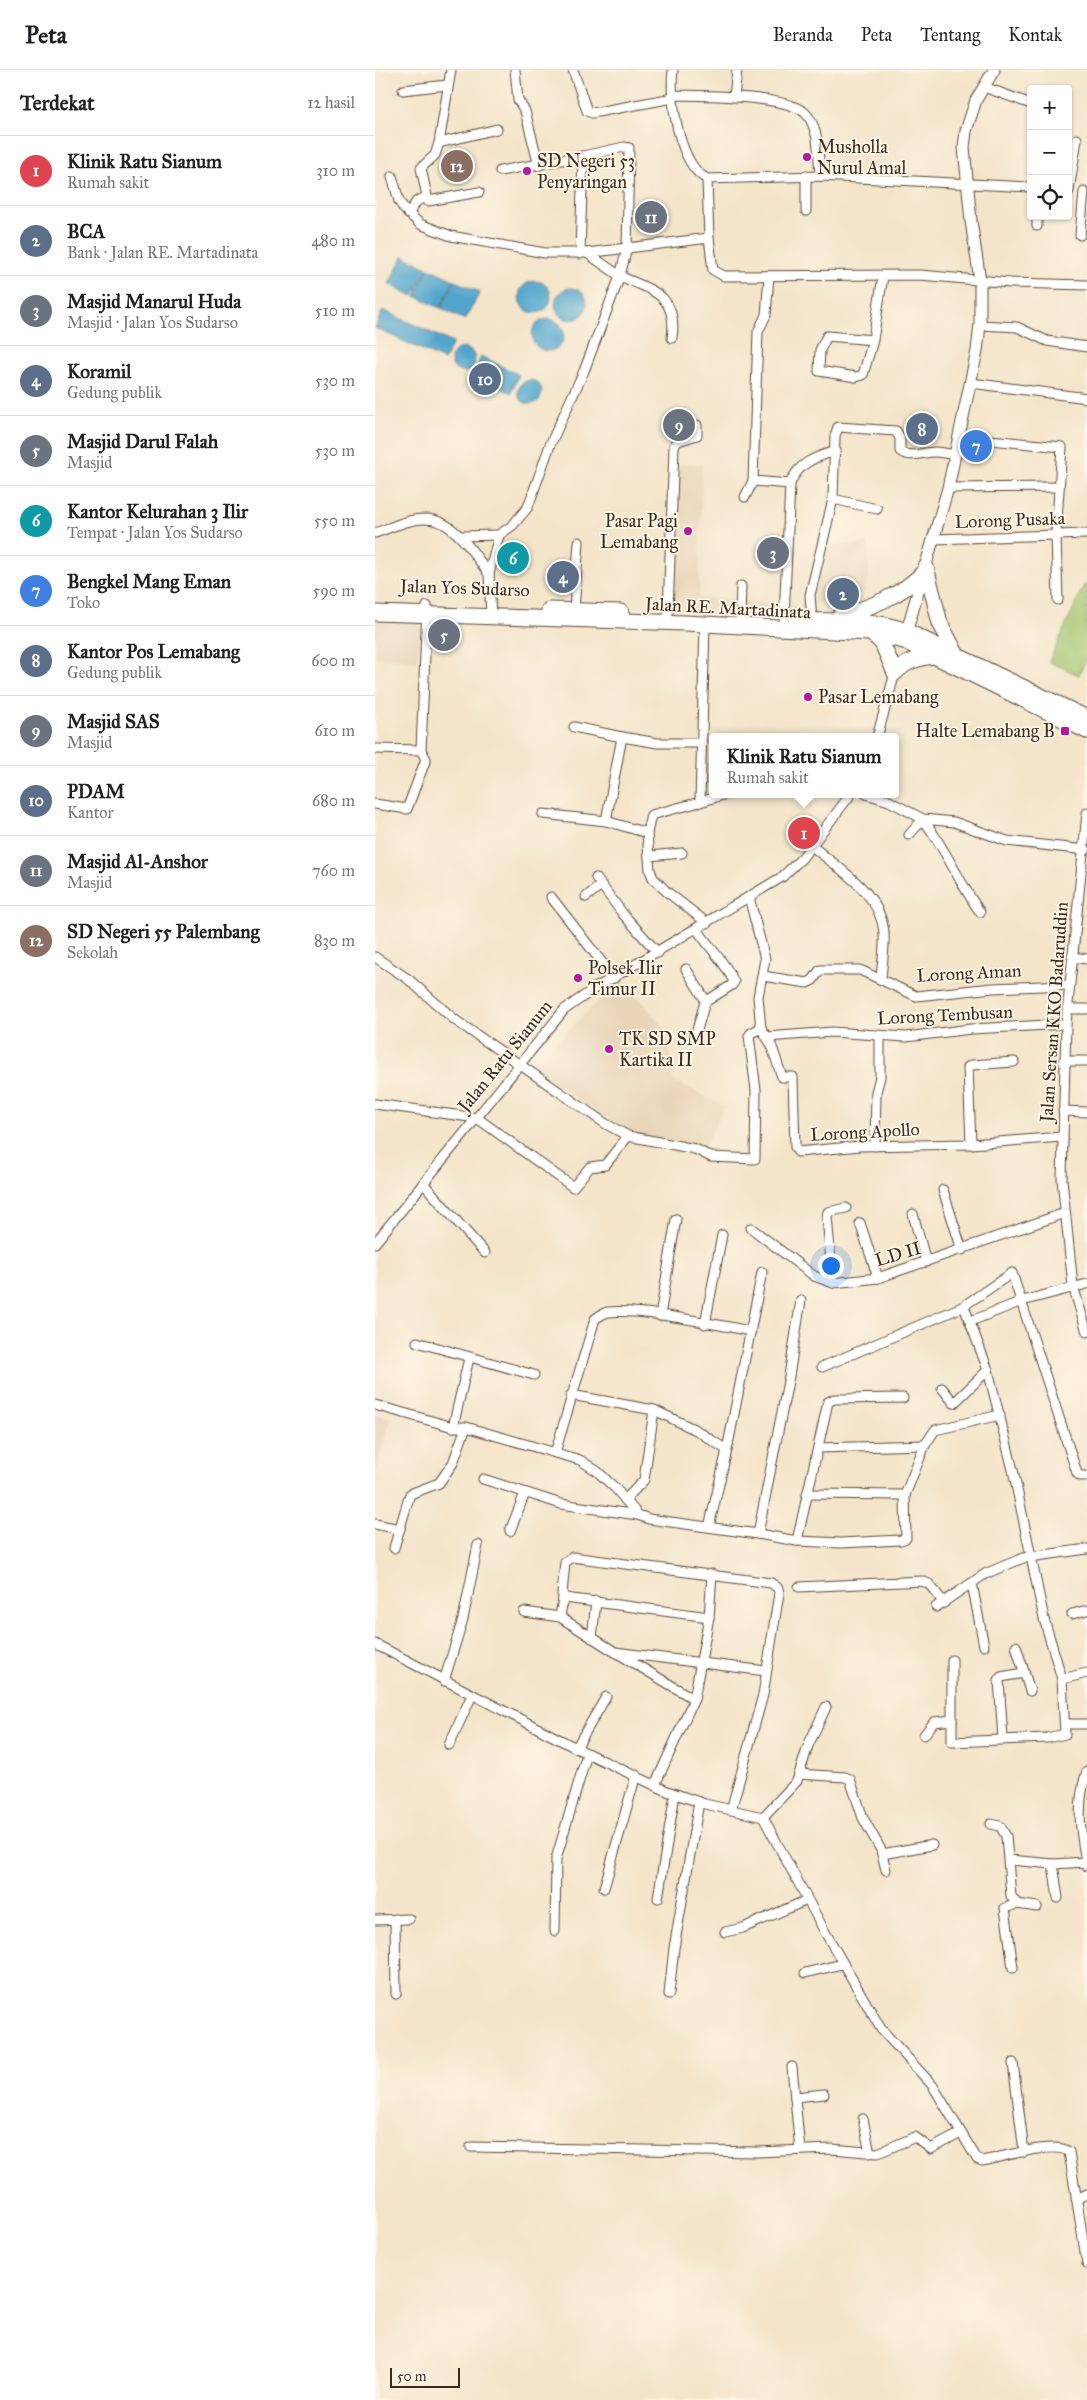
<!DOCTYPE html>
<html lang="id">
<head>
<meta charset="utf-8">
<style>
	body { margin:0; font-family:"IM FELL Great Primer",serif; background:#f2f2f2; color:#202124 }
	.controls { position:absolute; right:15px; top:15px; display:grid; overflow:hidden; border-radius:5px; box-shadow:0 1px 4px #0004 }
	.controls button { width:45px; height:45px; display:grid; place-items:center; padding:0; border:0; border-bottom:1px solid #e0e0e0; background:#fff; color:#202124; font:25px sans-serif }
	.scale { position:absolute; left:15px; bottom:12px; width:70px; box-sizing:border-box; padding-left:5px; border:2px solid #3b2a1e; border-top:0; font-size:14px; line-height:18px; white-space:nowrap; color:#3b2a1e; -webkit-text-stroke:4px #fcf5e5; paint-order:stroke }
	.you { position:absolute; left:455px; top:1195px; width:18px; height:18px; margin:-12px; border:4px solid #fff; border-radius:50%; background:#1a73e8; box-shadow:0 0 0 8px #1a73e833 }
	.badge { display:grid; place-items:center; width:32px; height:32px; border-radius:50%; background:#db2777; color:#fff; font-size:16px; font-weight:700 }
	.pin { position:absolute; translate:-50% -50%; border:2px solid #fff; box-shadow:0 1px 5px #0006 }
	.popup { position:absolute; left:334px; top:663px; width:190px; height:65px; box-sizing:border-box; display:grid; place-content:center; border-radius:5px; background:#fff; filter:drop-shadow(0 1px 4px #0005); font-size:16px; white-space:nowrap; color:#757577 }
	.popup b { font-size:19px; color:#202124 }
	.popup::after { content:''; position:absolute; left:50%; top:100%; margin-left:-10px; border:10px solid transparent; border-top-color:#fff }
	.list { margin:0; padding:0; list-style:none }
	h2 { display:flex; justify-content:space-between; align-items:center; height:65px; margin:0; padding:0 20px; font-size:21px }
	h2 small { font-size:16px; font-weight:400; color:#757577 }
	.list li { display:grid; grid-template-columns:32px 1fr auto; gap:15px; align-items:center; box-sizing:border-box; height:70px; padding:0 20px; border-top:1px solid #e0e0e0 }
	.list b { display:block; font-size:19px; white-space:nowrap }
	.list p { margin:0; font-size:16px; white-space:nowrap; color:#757577 }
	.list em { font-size:16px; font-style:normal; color:#757577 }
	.icon { flex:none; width:28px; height:28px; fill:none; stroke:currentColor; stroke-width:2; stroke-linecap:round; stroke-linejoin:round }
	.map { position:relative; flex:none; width:712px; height:2330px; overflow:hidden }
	header { display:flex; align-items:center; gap:30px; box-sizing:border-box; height:70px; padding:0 25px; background:#fff; border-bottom:1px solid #e0e0e0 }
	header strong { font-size:24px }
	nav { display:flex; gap:28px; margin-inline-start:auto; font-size:18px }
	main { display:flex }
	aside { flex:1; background:#fff }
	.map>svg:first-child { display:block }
</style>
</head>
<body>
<header>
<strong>Peta</strong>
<nav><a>Beranda</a><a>Peta</a><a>Tentang</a><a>Kontak</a></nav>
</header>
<main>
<aside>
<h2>Terdekat<small>12 hasil</small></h2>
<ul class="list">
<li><span class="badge" style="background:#e0444e">1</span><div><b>Klinik Ratu Sianum</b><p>Rumah sakit</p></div><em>310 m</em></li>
<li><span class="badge" style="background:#5c6f8a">2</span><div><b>BCA</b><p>Bank · Jalan RE. Martadinata</p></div><em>480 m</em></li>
<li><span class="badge" style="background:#6b7280">3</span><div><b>Masjid Manarul Huda</b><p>Masjid · Jalan Yos Sudarso</p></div><em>510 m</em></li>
<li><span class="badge" style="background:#5c6f8a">4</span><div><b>Koramil</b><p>Gedung publik</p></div><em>530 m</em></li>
<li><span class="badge" style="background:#6b7280">5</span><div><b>Masjid Darul Falah</b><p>Masjid</p></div><em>530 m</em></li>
<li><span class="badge" style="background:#0f9aa8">6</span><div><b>Kantor Kelurahan 3 Ilir</b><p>Tempat · Jalan Yos Sudarso</p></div><em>550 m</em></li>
<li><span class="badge" style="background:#3f7fe0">7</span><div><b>Bengkel Mang Eman</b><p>Toko</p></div><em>590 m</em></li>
<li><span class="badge" style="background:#5c6f8a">8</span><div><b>Kantor Pos Lemabang</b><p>Gedung publik</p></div><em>600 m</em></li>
<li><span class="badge" style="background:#6b7280">9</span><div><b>Masjid SAS</b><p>Masjid</p></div><em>610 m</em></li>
<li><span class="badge" style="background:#5c6f8a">10</span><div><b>PDAM</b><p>Kantor</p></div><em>680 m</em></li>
<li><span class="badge" style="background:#6b7280">11</span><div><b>Masjid Al-Anshor</b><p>Masjid</p></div><em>760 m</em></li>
<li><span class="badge" style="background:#8d6e63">12</span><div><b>SD Negeri 55 Palembang</b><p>Sekolah</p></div><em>830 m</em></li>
</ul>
</aside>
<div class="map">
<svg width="712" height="2330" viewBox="0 0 712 2330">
	<rect width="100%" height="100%" fill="#fcf5e5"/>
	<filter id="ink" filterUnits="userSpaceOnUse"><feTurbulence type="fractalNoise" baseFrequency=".02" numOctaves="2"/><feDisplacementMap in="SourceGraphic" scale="10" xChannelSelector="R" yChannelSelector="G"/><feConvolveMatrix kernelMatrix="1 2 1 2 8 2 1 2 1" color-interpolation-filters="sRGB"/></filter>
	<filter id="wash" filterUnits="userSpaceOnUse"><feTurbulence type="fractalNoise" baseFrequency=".0096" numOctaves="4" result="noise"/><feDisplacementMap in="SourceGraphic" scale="20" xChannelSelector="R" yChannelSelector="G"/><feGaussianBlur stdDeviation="1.12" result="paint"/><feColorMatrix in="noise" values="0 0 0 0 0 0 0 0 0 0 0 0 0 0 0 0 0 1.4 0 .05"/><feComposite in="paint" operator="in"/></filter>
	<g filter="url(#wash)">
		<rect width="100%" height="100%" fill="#f4e4c9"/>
		<g fill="#e8d4b7">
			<path d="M303 394H327L324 528 435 537 433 546 296 540Z"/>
			<path d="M493 474 494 508 489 522 439 533 436 522 449 477Z"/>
			<path d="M0 547 47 548 42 591 0 587Z"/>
			<path d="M246 909 292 960 298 1010 349 1036 329 1079 270 1067 230 1048 156 997Z"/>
			<path d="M0 1344 15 1348 0 1404Z"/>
		</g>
		<path fill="#a1c36c" stroke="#6e7645" d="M709 515H712V588L704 605 674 592Z"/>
		<g fill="#51a5cd" stroke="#466876">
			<path d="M28 186 53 198 38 226 14 214Z"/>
			<path d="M54 198 79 210 65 238 40 226Z"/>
			<path d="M80 211 105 222 90 250 66 238Z"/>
			<circle cx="160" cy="227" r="16"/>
			<circle cx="196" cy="234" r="16"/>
			<path d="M8 240 78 273 69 290 0 258Z"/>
			<circle cx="173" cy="265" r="16"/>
			<circle cx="88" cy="290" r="12"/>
			<path d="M106 286 144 305 136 323 99 305Z"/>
			<circle cx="155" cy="322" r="12"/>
		</g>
	</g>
	<g filter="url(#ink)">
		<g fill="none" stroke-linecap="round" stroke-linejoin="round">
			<defs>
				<g id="minor">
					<path d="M76 0 64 73 122 59"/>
					<path d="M140 0 143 30 150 41 164 96"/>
					<path d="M198 0 212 41 217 43 298 28"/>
					<path d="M298 0C294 29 304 95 332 109"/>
					<path d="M609 17 656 34"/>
					<path d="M28 20 72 15"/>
					<path d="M298 25C325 26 418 24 433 46 445 63 443 85 445 106"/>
					<path d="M359 27 362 0"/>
					<path d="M64 73 60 85 46 98 53 131 104 122"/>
					<path d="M208 86 249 77 254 78 252 178 245 206C278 221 303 225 297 268"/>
					<path d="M125 101 208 86 205 184"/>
					<path d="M17 106 24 131 29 139 45 154 76 166 170 183H212L245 206 209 301 175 375 153 437 138 455 124 465 114 504 116 547"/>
					<path d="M431 106V141"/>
					<path d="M656 117 445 106 332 109 334 168 338 200 349 206 545 205 636 213 712 215"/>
					<path d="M694 121 702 69"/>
					<path d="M33 144 42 131 52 127"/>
					<path d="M662 156V146"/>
					<path d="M705 165 709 122"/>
					<path d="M212 183 334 168"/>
					<path d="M394 206 391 245 383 262 378 411 415 414 409 549"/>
					<path d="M605 255 642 257 672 271 712 277"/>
					<path d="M498 270 452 266 445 280 444 301 481 307 488 305 498 270 508 206"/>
					<path d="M596 313 712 328"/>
					<path d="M584 367 687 377 681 465 683 530"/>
					<path d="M415 414C423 393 440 387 461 381"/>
					<path d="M573 418 684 417"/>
					<path d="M370 427 378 411"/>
					<path d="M458 429 460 366 463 357 521 361 525 368V381C535 389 548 382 560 382 567 382 573 384 580 385"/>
					<path d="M0 463C15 458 33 449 49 449 79 448 98 483 114 504"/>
					<path d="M85 466 124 465"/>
					<path d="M559 469 712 464"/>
					<path d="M199 540 204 472"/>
					<path d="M293 543 299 376 303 371 322 365V355"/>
					<path d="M365 547 366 516"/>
					<path d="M437 551 435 525 458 429 502 439"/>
					<path d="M330 555 325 732 276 745 272 763 275 800 278 808 291 821 332 853"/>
					<path d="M199 657 247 667"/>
					<path d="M502 667 520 603"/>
					<path d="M0 679 46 680"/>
					<path d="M491 724 514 731 548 749 579 752 632 771 711 780"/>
					<path d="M325 732 351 724"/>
					<path d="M0 734 32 739 51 689 46 680 52 536"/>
					<path d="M712 743 691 954 687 1109 698 1216 712 1262"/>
					<path d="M168 744 231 751"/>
					<path d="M272 763 231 751 247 667 283 673H326"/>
					<path d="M534 765 548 749C570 778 584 812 605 842"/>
					<path d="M437 776C465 800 506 823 509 863 510 878 507 894 506 909"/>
					<path d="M274 786 307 783"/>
					<path d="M221 808 248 844 283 883"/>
					<path d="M176 827 239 908"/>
					<path d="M211 827 226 815"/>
					<path d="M374 827 390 889 383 927 386 958 396 974 407 1007H418L420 1077 423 1082 485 1076 596 1074 687 1067"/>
					<path d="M0 887 33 909 80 950 231 1054 253 1066 320 1079 336 1087 380 1089 381 1020 374 966 376 963 386 958"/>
					<path d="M697 887 712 889"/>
					<path d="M311 899 331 931"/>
					<path d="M388 906 432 913 438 910 445 900H485L541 926 618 918 694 915"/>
					<path d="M692 939H712"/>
					<path d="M320 967 330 932 357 915 359 912C350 891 334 878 322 859"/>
					<path d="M392 967 457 962 531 967 596 959 691 954"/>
					<path d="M688 991H712"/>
					<path d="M0 1034 102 1048 198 1117 215 1097 230 1095 253 1066"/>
					<path d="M688 1041 712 1042"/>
					<path d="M596 1074 593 997 597 995 639 992"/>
					<path d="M500 1076 501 1022 505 1007V967"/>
					<path d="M48 1113 110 1183"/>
					<path d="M568 1120 587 1180"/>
					<path d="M538 1144 551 1192"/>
					<path d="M485 1153 503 1208"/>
					<path d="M376 1158 439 1206 458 1213 503 1208 690 1143"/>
					<path d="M0 1173 189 940 219 919 407 807 427 788 476 724"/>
					<path d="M458 1213 452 1147 453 1142 471 1138"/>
					<path d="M587 1237 637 1203 702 1403 705 1406H712"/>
					<path d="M285 1246 301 1149"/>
					<path d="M596 1251 647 1231 712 1214"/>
					<path d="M330 1254 347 1165"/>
					<path d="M42 1272 159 1305"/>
					<path d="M447 1297 587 1237 590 1239 613 1300 638 1400 669 1549 687 1609 690 1664 672 1668 577 1672V1590"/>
					<path d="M567 1318 579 1333 613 1300"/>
					<path d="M196 1325 279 1340 269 1410 250 1430"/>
					<path d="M0 1335 78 1357H91L205 1390 222 1401 241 1419 263 1445 274 1449 383 1464 422 1471 466 1473 526 1470 531 1468 530 1425 550 1375 560 1360 625 1345"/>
					<path d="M279 1340 321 1360 352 1380"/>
					<path d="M78 1357 94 1288"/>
					<path d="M443 1378 550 1375"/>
					<path d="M180 1383 220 1249C224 1246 228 1243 233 1242 273 1239 335 1254 376 1261"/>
					<path d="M108 1409 186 1434 263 1445"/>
					<path d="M432 1424 530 1425"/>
					<path d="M0 1454 25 1459"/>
					<path d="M334 1457 352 1380 387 1202"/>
					<path d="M135 1461 150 1423"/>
					<path d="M383 1464 414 1306 426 1230"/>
					<path d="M422 1471 453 1332 459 1329 528 1328"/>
					<path d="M19 1478 35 1424 64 1413 78 1393 91 1357"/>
					<path d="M597 1513 609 1576"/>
					<path d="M424 1517 547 1511 554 1514 569 1533"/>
					<path d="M561 1537 610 1504 648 1488 712 1479"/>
					<path d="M149 1542 185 1547 240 1582 391 1601"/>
					<path d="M697 1544 712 1540"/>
					<path d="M185 1547 188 1528"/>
					<path d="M334 1547 190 1528 187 1524 190 1492 197 1487 396 1513 403 1518 404 1523 388 1625 356 1740"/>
					<path d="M217 1568 221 1531"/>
					<path d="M0 1574 201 1678 292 1721 330 1734 388 1747 422 1711 433 1676 451 1637"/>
					<path d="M641 1576 655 1621"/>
					<path d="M242 1583 319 1629"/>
					<path d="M687 1609 712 1603"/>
					<path d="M69 1611 88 1549 103 1475"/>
					<path d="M691 1654H712"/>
					<path d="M549 1665 559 1652 577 1650"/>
					<path d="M628 1669 624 1610 626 1607 649 1603"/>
					<path d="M74 1675 97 1625"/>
					<path d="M201 1678 231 1627"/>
					<path d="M712 1701C701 1735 705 1761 712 1796"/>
					<path d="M424 1704 470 1707 475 1709 488 1748 506 1780 511 1800"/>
					<path d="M280 1715 319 1629 334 1547 337 1504"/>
					<path d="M388 1747 450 1862 506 1959 558 2016 602 2089 607 2091C625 2088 680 2070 694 2082L712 2194"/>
					<path d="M616 1754 625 1756 631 1766 636 1826 642 1834 662 1837"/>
					<path d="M507 1784 557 1775"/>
					<path d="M634 1790 678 1794 711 1792"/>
					<path d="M678 1794 683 1828"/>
					<path d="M229 1818 261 1705"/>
					<path d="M283 1828 300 1724"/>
					<path d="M20 1849 21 1924"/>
					<path d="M0 1850 34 1849"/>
					<path d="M180 1861 181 1789 212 1684"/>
					<path d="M350 1862 368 1858 432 1830"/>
					<path d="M638 1898 630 1838 642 1834"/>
					<path d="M430 1903 467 1894"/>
					<path d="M294 1924 299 1878 324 1732"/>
					<path d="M638 1993 649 2082"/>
					<path d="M417 1997 425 2080"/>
					<path d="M420 2027 449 2024"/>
					<path d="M488 2049 495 2083"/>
					<path d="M96 2077 382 2082 457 2079 503 2083 540 2067 556 2079 586 2063"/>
					<path d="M701 2129 712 2124"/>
				</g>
				<path id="tertiary" d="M530 567 573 418 602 281 605 255V210L596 151 589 77 591 61 601 30 619 0"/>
				<g id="trunk">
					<path d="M551 497 565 553 582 585"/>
					<path d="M174 540 246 542"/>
					<path d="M0 543 310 553 495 563 529 571 712 661"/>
					<path d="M465 546C496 537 526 526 549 502"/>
					<path d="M421 550C463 553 489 546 531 561L712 648"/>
					<path d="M496 563 507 573 520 603C532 591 542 588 559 586"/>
				</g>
			</defs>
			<use href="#minor" stroke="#574638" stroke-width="11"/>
			<use href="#tertiary" stroke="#574638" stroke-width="13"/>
			<use href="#trunk" stroke="#574638" stroke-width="17"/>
			<use href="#minor" stroke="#fff" stroke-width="9"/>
			<use href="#tertiary" stroke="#fff" stroke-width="11"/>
			<use href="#trunk" stroke="#fff" stroke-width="15"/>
		</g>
	</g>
	<g fill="#b5179e" stroke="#fcf5e5" stroke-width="2">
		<circle cx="432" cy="87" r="5"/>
		<circle cx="152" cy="101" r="5"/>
		<circle cx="313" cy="461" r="5"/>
		<circle cx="433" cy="627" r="5"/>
		<rect x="685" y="656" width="10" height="10" rx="2.5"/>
		<circle cx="203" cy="908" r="5"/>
		<circle cx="234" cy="979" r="5"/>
	</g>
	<g text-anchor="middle" stroke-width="4" stroke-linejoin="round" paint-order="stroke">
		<g font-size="18" fill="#3b2a1e" stroke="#fcf5e5" text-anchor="start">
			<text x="442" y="83">Musholla<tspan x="442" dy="21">Nurul Amal</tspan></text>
			<text x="162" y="97">SD Negeri 53<tspan x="162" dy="21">Penyaringan</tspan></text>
			<text x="303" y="457" text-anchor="end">Pasar Pagi<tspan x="303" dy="21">Lemabang</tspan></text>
			<text x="443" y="633">Pasar Lemabang</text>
			<text x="680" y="667" text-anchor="end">Halte Lemabang B</text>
			<text x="213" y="904">Polsek Ilir<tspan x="213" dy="21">Timur II</tspan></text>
			<text x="244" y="975">TK SD SMP<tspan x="244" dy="21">Kartika II</tspan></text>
		</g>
		<g font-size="18" fill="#3b2a1e" stroke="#fcf5e5">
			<text transform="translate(635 450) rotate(-2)" y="6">Lorong Pusaka</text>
			<text transform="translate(90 518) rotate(2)" y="6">Jalan Yos Sudarso</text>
			<text transform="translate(353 538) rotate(3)" y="6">Jalan RE. Martadinata</text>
			<text transform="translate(594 903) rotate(-3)" y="6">Lorong Aman</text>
			<text transform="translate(679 942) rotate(-86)" y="6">Jalan Sersan KKO Badaruddin</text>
			<text transform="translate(570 945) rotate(-3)" y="6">Lorong Tembusan</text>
			<text transform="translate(130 986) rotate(-51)" y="6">Jalan Ratu Sianum</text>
			<text transform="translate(490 1062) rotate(-3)" y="6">Lorong Apollo</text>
			<text transform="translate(523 1184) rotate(-17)" y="6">LD II</text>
		</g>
	</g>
</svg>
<div class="controls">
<button>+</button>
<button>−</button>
<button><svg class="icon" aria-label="locate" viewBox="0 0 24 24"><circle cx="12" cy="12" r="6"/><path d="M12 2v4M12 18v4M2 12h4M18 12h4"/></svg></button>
</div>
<div class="scale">50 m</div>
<div class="you"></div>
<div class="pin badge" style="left:429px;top:763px;background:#e0444e">1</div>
<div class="popup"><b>Klinik Ratu Sianum</b>Rumah sakit</div>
<div class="pin badge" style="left:468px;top:524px;background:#5c6f8a">2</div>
<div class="pin badge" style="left:398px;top:483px;background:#6b7280">3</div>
<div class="pin badge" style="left:188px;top:507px;background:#5c6f8a">4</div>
<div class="pin badge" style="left:69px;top:565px;background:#6b7280">5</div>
<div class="pin badge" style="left:138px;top:488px;background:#0f9aa8">6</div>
<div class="pin badge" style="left:601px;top:376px;background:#3f7fe0">7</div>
<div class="pin badge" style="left:547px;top:359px;background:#5c6f8a">8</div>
<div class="pin badge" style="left:304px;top:355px;background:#6b7280">9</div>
<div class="pin badge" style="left:110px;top:309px;background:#5c6f8a">10</div>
<div class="pin badge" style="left:276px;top:147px;background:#6b7280">11</div>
<div class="pin badge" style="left:82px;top:96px;background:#8d6e63">12</div>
</div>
</main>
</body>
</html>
